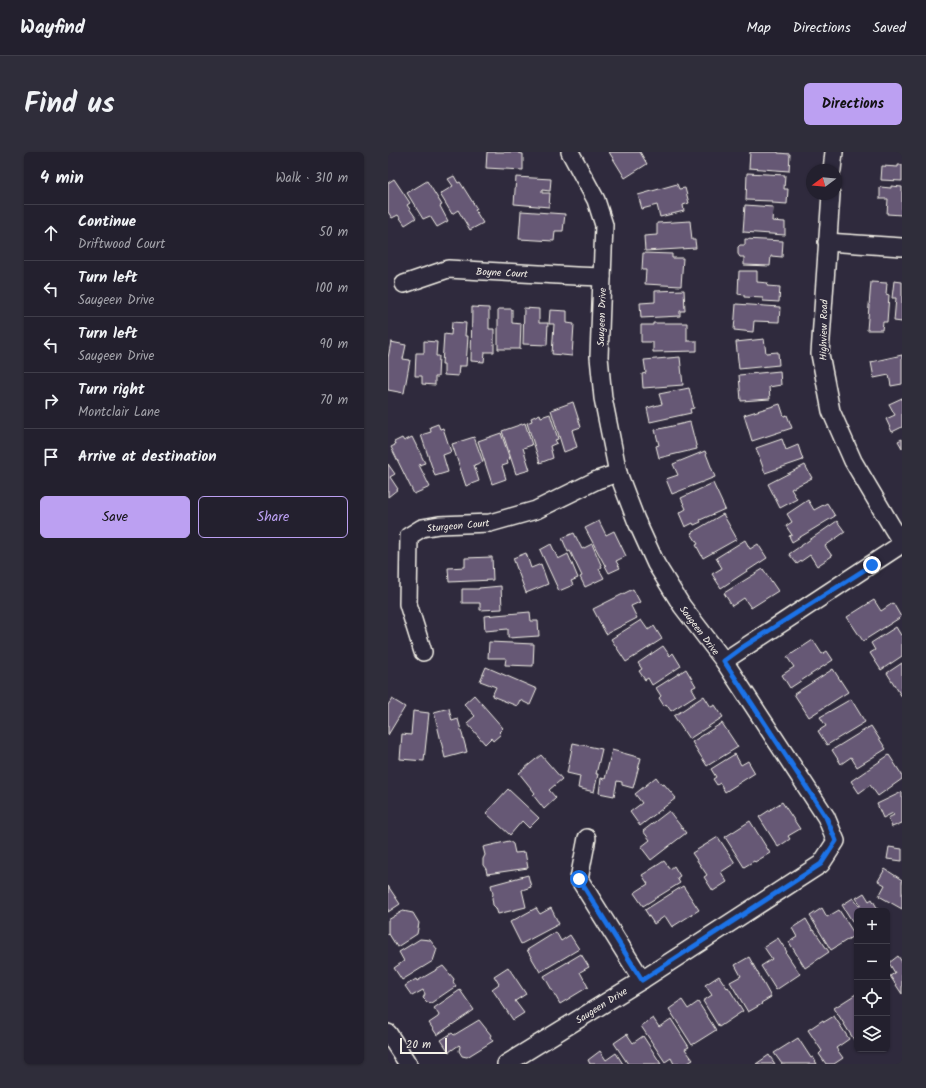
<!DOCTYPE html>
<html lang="en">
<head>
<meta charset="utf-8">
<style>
	body { margin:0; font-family:Kalam,sans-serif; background:#2f2d3a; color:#f1f3f6 }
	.controls { position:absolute; right:12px; bottom:12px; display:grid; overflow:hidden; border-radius:6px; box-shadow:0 1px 3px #0004 }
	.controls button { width:36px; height:36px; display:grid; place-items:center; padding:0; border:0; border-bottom:1px solid #403e4a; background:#23202e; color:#f1f3f6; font:20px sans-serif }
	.compass { position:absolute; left:418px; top:12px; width:36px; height:36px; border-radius:50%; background:#23202e; box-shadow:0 1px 3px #0004; rotate:254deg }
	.scale { position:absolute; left:12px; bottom:10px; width:47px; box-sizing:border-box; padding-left:4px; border:2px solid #f4f1e8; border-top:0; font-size:11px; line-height:14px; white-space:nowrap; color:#f4f1e8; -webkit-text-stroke:3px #2f2a3d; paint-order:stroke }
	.stop { position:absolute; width:12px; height:12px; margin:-9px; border:3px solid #1a73e8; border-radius:50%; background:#fff }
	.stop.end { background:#1a73e8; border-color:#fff; box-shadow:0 1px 4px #0008 }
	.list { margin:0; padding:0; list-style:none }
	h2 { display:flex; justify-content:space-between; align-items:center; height:52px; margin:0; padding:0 16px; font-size:17px }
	h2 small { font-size:13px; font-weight:400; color:#a3a3aa }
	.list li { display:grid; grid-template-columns:26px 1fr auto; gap:12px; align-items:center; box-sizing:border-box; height:56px; padding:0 16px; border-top:1px solid #403e4a }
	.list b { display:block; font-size:15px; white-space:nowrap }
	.list p { margin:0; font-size:13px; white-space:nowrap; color:#a3a3aa }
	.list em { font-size:13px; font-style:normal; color:#a3a3aa }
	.actions { display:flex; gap:8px; padding:12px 16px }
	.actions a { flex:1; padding:9px 0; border:1px solid #bca0f2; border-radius:6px; text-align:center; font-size:14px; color:#bca0f2 }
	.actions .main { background:#bca0f2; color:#111 }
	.icon { flex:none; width:22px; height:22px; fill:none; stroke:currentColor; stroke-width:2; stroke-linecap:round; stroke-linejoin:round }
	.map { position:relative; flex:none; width:514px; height:912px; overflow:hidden; border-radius:6px }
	header { display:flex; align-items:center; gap:24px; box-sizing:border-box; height:56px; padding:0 20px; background:#23202e; border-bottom:1px solid #403e4a }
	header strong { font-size:19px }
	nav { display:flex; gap:22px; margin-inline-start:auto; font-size:14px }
	.intro { display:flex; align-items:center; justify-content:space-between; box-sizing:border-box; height:96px; padding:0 24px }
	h1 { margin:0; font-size:28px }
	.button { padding:10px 18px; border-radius:6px; background:#bca0f2; color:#111; font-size:14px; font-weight:700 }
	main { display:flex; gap:24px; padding:0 24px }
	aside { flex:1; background:#23202e; border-radius:6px; box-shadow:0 1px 3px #0004 }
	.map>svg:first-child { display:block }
</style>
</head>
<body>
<header>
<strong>Wayfind</strong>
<nav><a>Map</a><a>Directions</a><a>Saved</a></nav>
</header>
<div class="intro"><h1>Find us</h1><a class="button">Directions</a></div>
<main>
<aside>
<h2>4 min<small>Walk · 310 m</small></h2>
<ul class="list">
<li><svg class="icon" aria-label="ahead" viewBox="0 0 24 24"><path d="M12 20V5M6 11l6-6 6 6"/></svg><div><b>Continue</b><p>Driftwood Court</p></div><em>50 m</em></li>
<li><svg class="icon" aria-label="left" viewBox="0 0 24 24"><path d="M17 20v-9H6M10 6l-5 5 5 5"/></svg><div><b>Turn left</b><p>Saugeen Drive</p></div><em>100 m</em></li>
<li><svg class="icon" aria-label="left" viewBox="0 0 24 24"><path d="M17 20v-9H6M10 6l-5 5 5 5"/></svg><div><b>Turn left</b><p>Saugeen Drive</p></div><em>90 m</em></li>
<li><svg class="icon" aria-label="right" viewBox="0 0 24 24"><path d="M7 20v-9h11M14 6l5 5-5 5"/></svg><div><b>Turn right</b><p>Montclair Lane</p></div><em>70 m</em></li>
<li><svg class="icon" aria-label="arrive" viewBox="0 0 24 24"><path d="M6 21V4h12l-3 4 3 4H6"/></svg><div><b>Arrive at destination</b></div></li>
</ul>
<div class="actions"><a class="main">Save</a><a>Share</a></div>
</aside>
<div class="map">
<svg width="514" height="912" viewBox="0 0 514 912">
	<rect width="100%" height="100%" fill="#2f2a3d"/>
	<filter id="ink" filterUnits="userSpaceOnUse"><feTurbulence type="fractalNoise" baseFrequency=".025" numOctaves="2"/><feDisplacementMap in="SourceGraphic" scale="8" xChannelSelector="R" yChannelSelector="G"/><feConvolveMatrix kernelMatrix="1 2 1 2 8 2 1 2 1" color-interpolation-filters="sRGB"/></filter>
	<g filter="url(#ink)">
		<g fill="#665975" stroke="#f4f1e8">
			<path d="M99 0H130V1L135 2V18L98 16Z"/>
			<path d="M221 0H252L259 12 237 26Z"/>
			<path d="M362 0H390V1L402 2 401 19 361 16Z"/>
			<path d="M510 13H514V29L493 28 494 14 510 15Z"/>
			<path d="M359 21 397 23 396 37H400L399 52 384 51V49L358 48Z"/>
			<path d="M66 24 70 31 72 30 89 57 87 58 95 71 82 78 70 58 64 62 52 42 65 34 60 27Z"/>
			<path d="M128 25 163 27 162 39 154 38V41H162L161 55 126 52Z"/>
			<path d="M6 27 22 51 19 53 28 66 17 73 10 63 4 66 0 60V31Z"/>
			<path d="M39 29 54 53 52 54 60 69 49 75 42 64 35 67 19 41Z"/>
			<path d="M289 32 291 37 297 36 301 51 295 53 296 59 272 65 269 53 254 57 250 43Z"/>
			<path d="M503 34 514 35V63L499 62 500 47H492V35L503 36Z"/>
			<path d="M357 53 385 55 384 69 397 70V83L355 80Z"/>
			<path d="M133 59 177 62 175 79H167L166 89 131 87Z"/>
			<path d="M302 69 304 88H307L308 96 257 99 256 84 269 83V71Z"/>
			<path d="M357 87 395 89 394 105 383 104 382 114 356 113V105H352L350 102V95L352 93H357Z"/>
			<path d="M255 101 284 102V106H295L293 134 257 132 258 118H254Z"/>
			<path d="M351 119H369V130L380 131 379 134 392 135 391 150 375 149V146L356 145V143L350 142Z"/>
			<path d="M506 129 514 130V170L506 169 508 146H504Z"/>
			<path d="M483 130 499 131 498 142 501 143 499 170H495L494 178H479Z"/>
			<path d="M296 138 297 159H292V164L253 166 252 151 267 150V139Z"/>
			<path d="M348 152 392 155 391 170 366 169 365 180 346 178Z"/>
			<path d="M84 155 101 156V177H106V200H97L96 210 83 209Z"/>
			<path d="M136 156 151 157V171H160L159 193 135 192Z"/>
			<path d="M110 157H124V171L133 172 132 197H110Z"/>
			<path d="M162 158 179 159V171L186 172 184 204 164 202 166 172H161Z"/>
			<path d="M64 170 78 171 77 184H80L78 214H71L70 224 56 223V212H54L56 182 63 183Z"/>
			<path d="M265 171H299V189H309V199L265 200V190H253V173H265Z"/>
			<path d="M376 187 378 201 390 200 391 213 351 217 348 190Z"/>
			<path d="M36 189 49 190 48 204H51L50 225H47V233L34 232V224H27L28 201H36Z"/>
			<path d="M3 190 18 193 15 207 22 208 16 241 0 238V206Z"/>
			<path d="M514 203V232L503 234 501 223 486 226 483 210Z"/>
			<path d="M292 205 295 233 255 236 254 222 258 221 256 208Z"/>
			<path d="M392 219 393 233 381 235 382 247 353 249 351 223Z"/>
			<path d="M301 236 306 256 302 257 303 261 262 270 259 256 274 252 271 242Z"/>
			<path d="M514 246V275L504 280 498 267 507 263 501 252Z"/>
			<path d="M185 250 193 275 184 278 189 295 176 300 163 258Z"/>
			<path d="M392 252 396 264 399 263 404 276 364 289 356 263Z"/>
			<path d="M152 262 153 265 162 262 170 287 167 288 169 291 162 294 165 306 152 311 139 271 144 269 143 266Z"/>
			<path d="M302 270 309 297 271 306 268 294 271 293 267 278Z"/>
			<path d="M137 271 144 293 135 296 142 318 128 322 114 279Z"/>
			<path d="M50 272 52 277 55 276 63 300 55 303 60 320 47 324 33 283 43 280 42 275Z"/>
			<path d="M113 281 122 307 119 308 120 312 114 314 118 327 104 332 90 289Z"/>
			<path d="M24 285 37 311 31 313 42 335 26 342 3 295 7 293 6 290 14 286 16 289Z"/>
			<path d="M86 285 95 310 86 313 91 329 78 334 64 292Z"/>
			<path d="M394 287 398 298 410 293 415 308 377 321 368 296Z"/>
			<path d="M514 287V296L510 289Z"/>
			<path d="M317 299 327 325 284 342 278 327 290 323 285 312Z"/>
			<path d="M0 312 7 322 2 325 10 337 0 345Z"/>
			<path d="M417 313 424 326 403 337 409 347 392 356 380 332Z"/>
			<path d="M325 331 337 357 312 368 313 370 306 373 305 371 297 375 291 361 298 357 293 346Z"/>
			<path d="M420 348 426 358 439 351 447 364 404 390 401 384 404 383 398 374 404 370 399 362Z"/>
			<path d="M335 362 349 387 315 406 308 393 310 392 303 381Z"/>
			<path d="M211 369 218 383 226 379 238 404 228 409 232 416 221 421 197 376Z"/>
			<path d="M449 369 457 380 437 394 444 404 429 414 422 403 409 412 401 402Z"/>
			<path d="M186 381 194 397 204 392 214 415 211 417 216 426 197 435 192 425 194 424 182 399 180 400 174 386Z"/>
			<path d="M357 388 362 397 370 392 379 406 333 436 324 422 334 416 328 406Z"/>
			<path d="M163 392 170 407 180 402 190 426 183 429 185 433 171 439 152 398Z"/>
			<path d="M138 401 143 416 153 412 160 432 138 441 125 406Z"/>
			<path d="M104 405 105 428 61 430 60 416 77 415V406Z"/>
			<path d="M375 417 390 439 363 456 356 446 344 454 336 441Z"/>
			<path d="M113 434 114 457 92 458V451H74V437H91V436Z"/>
			<path d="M245 437 252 450 243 454 249 466 218 482 205 457Z"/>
			<path d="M486 448 493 459 505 451 513 465 475 489 459 465Z"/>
			<path d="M142 460 143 469H150L151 484 120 486V477L97 479 96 464Z"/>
			<path d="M253 468 260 478 266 474 274 487 238 510 223 487Z"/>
			<path d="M508 475 514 485V504L493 518 482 501 487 498 483 491Z"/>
			<path d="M425 488 434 502 439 499 445 508 402 536 394 523 406 515 399 505Z"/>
			<path d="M101 490 146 492 145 514 117 513 118 506H100Z"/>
			<path d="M275 494 282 504 285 501 293 514 264 533 260 526 257 528 251 519 254 517 250 511Z"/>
			<path d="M514 511V545L499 521Z"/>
			<path d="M98 515 149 537 142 553 132 548 129 554 104 544 108 535 92 529Z"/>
			<path d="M298 517 308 534 304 536 308 543 283 559 278 552 276 554 271 546 273 544 268 536Z"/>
			<path d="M445 517 460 540 421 565 406 542Z"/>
			<path d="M86 543 115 576 111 580 113 582 105 589 103 586 97 592 79 571 87 564 76 552Z"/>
			<path d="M316 544 323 555 327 553 335 565 301 587 286 564Z"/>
			<path d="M4 547 17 555 0 583V553Z"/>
			<path d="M463 547 477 570 439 593 430 579 438 574 432 565Z"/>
			<path d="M61 556 64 569 70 567 79 600 57 606 46 560Z"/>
			<path d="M25 559 41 561 36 609 12 607 14 582 23 583Z"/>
			<path d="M334 571 350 595 319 614 304 590Z"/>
			<path d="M483 574 498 597 469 615 463 605 453 612 444 598Z"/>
			<path d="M185 591 214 597 208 622H210L206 640 190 636 192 624 179 621Z"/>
			<path d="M224 598 253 606 245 636 234 633V630L229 629 226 644 211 641 213 626 217 627Z"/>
			<path d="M347 602 353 613 360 609 367 621 337 640 332 631 329 633 325 627 328 625 323 617Z"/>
			<path d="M153 603 174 627 161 638 168 646 156 657 145 643 147 641 131 621Z"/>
			<path d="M501 603 514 623V627L490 644 482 633 471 641 463 629Z"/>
			<path d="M268 625 274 633 276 632 288 646 252 674 242 660 254 651 247 642Z"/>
			<path d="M120 637 151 666 141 676 134 669 122 683 98 661Z"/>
			<path d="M514 640V671L504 675 500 666 506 663 505 661 495 666 489 652Z"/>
			<path d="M394 650 412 677 400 684 402 687 390 695 371 665Z"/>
			<path d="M281 659 298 681 263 708 253 695 262 688 255 679Z"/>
			<path d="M362 669 382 701 367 710 366 709 356 715 337 685Z"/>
			<path d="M330 685 347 711 333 720 339 730 325 739 316 725 319 723 304 701Z"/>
			<path d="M121 689 125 692 127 701 137 700 140 716 99 722 98 717 95 713V707L97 703 95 695Z"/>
			<path d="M501 695 514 697V709L499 707Z"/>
			<path d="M276 709 282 717 286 714 292 724 289 726 292 731 255 754 246 741 260 732 254 723Z"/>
			<path d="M497 717 514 728V757L491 744 497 733 490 729Z"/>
			<path d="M140 723 143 735 134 738 138 755 110 762 108 756 105 753 104 746 105 742 103 733Z"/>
			<path d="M0 734 12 752 0 760Z"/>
			<path d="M295 734 311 758 284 775 277 764 266 772 257 758Z"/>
			<path d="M476 741 481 749 484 747 491 759H469V777L454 753 465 746 471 754 473 753 468 746Z"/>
			<path d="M148 756 152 762 163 756 171 772 133 792 122 770Z"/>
			<path d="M434 756 439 765 451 758 467 783 443 798 422 764Z"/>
			<path d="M15 759 25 761 31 771 29 782 9 795 1 782 0 783V768Z"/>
			<path d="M418 767 425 779 426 778 441 800 417 816 401 790 409 785 404 776Z"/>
			<path d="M168 780 173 789 182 783 191 797 152 820 139 798Z"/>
			<path d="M390 786 399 800 398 801 412 822 388 838 373 814 384 807 376 795Z"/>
			<path d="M32 787 42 788 49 797 45 809 14 828 6 816 16 809 11 800Z"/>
			<path d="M193 802 201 815 192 820 200 835 172 852 156 824Z"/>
			<path d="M510 804 514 810V842L502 824 507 821 501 811Z"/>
			<path d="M361 805 383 845 373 851 374 852 360 860 342 830 353 824 347 813Z"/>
			<path d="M55 814 66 827 65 830 68 834 43 851 39 850 35 846 37 842 35 838 24 844 17 834 28 827 29 829Z"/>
			<path d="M120 815 138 842 127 849 136 861 125 868 104 837 111 832 106 824Z"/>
			<path d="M331 824 339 836 340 835 355 859 331 875 315 849 324 843 317 833Z"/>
			<path d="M72 838 86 858 49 883 41 871 50 865 51 863 46 856Z"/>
			<path d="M468 842 469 843V890L468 891 446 856Z"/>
			<path d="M294 848 300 857 310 850 328 878 304 893 281 857Z"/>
			<path d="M446 864 461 887 448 896 455 906 446 912H438L431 902 434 899 420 878 435 868 436 870Z"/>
			<path d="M265 866 271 875 283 867 301 895 297 897 305 908 298 912H286L283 906 277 910 253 874Z"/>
			<path d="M91 868 103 883 102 885 105 889 79 905 74 904 71 899 72 894 71 893 61 900 53 888 64 881 66 883Z"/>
			<path d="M239 882 245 891 255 884 273 912H240L226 891Z"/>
			<path d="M410 886 423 906 425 905 429 912H394L386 901Z"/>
			<path d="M212 899 218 908 228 901 235 912H202L200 908Z"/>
			<path d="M381 903 387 912H368Z"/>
		</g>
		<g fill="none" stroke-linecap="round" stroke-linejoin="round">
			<defs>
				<g id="minor">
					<path d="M444 18 446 0"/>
					<path d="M443 42 432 202 443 259 465 309 504 375 514 391"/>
					<path d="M439 90 514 95"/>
					<path d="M16 132 60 117 188 124 214 125"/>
					<path d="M35 500 20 452 21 384 34 376 51 373 102 371 148 358 209 328 230 321"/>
					<path d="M336 509 514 392"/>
					<path d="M199 686 191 727 254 828"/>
					<path d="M0 881 20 912"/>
					<path d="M118 912 254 828 433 712 448 689 438 665 336 509 294 454 268 412 248 368 230 321 215 246 211 205 216 73 208 48 182 0"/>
				</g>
			</defs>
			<use href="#minor" stroke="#f4f1e8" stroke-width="20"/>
			<use href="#minor" stroke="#2f2a3d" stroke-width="17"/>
		</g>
	</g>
	<g fill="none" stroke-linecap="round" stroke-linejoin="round" filter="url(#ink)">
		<path stroke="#1a73e8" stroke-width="5" d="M191 727 254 828 433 712 448 689 438 665 336 509 355 495 484 413"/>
	</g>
	<g text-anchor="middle" stroke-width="3" stroke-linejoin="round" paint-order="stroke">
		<g font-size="10" fill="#f4f1e8" stroke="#2f2a3d">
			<text transform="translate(114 120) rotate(3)" y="4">Boyne Court</text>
			<text transform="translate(213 165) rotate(-88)" y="4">Saugeen Drive</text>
			<text transform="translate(435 178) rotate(-89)" y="4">Highview Road</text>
			<text transform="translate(70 373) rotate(-5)" y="4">Sturgeon Court</text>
			<text transform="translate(312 478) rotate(53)" y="4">Saugeen Drive</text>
			<text transform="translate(213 853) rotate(-32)" y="4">Saugeen Drive</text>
		</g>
	</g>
</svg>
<div class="controls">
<button>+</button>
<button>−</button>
<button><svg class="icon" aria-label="locate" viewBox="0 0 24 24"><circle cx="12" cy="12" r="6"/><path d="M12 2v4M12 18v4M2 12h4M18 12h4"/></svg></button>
<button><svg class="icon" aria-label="layers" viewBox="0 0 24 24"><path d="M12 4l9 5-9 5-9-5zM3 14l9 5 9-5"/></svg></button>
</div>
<svg class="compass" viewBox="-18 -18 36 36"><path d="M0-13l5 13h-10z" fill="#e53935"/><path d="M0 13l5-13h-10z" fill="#a3a3aa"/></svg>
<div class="scale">20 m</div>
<div class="stop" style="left:191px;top:727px"></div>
<div class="stop end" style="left:484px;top:413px"></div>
</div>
</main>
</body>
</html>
